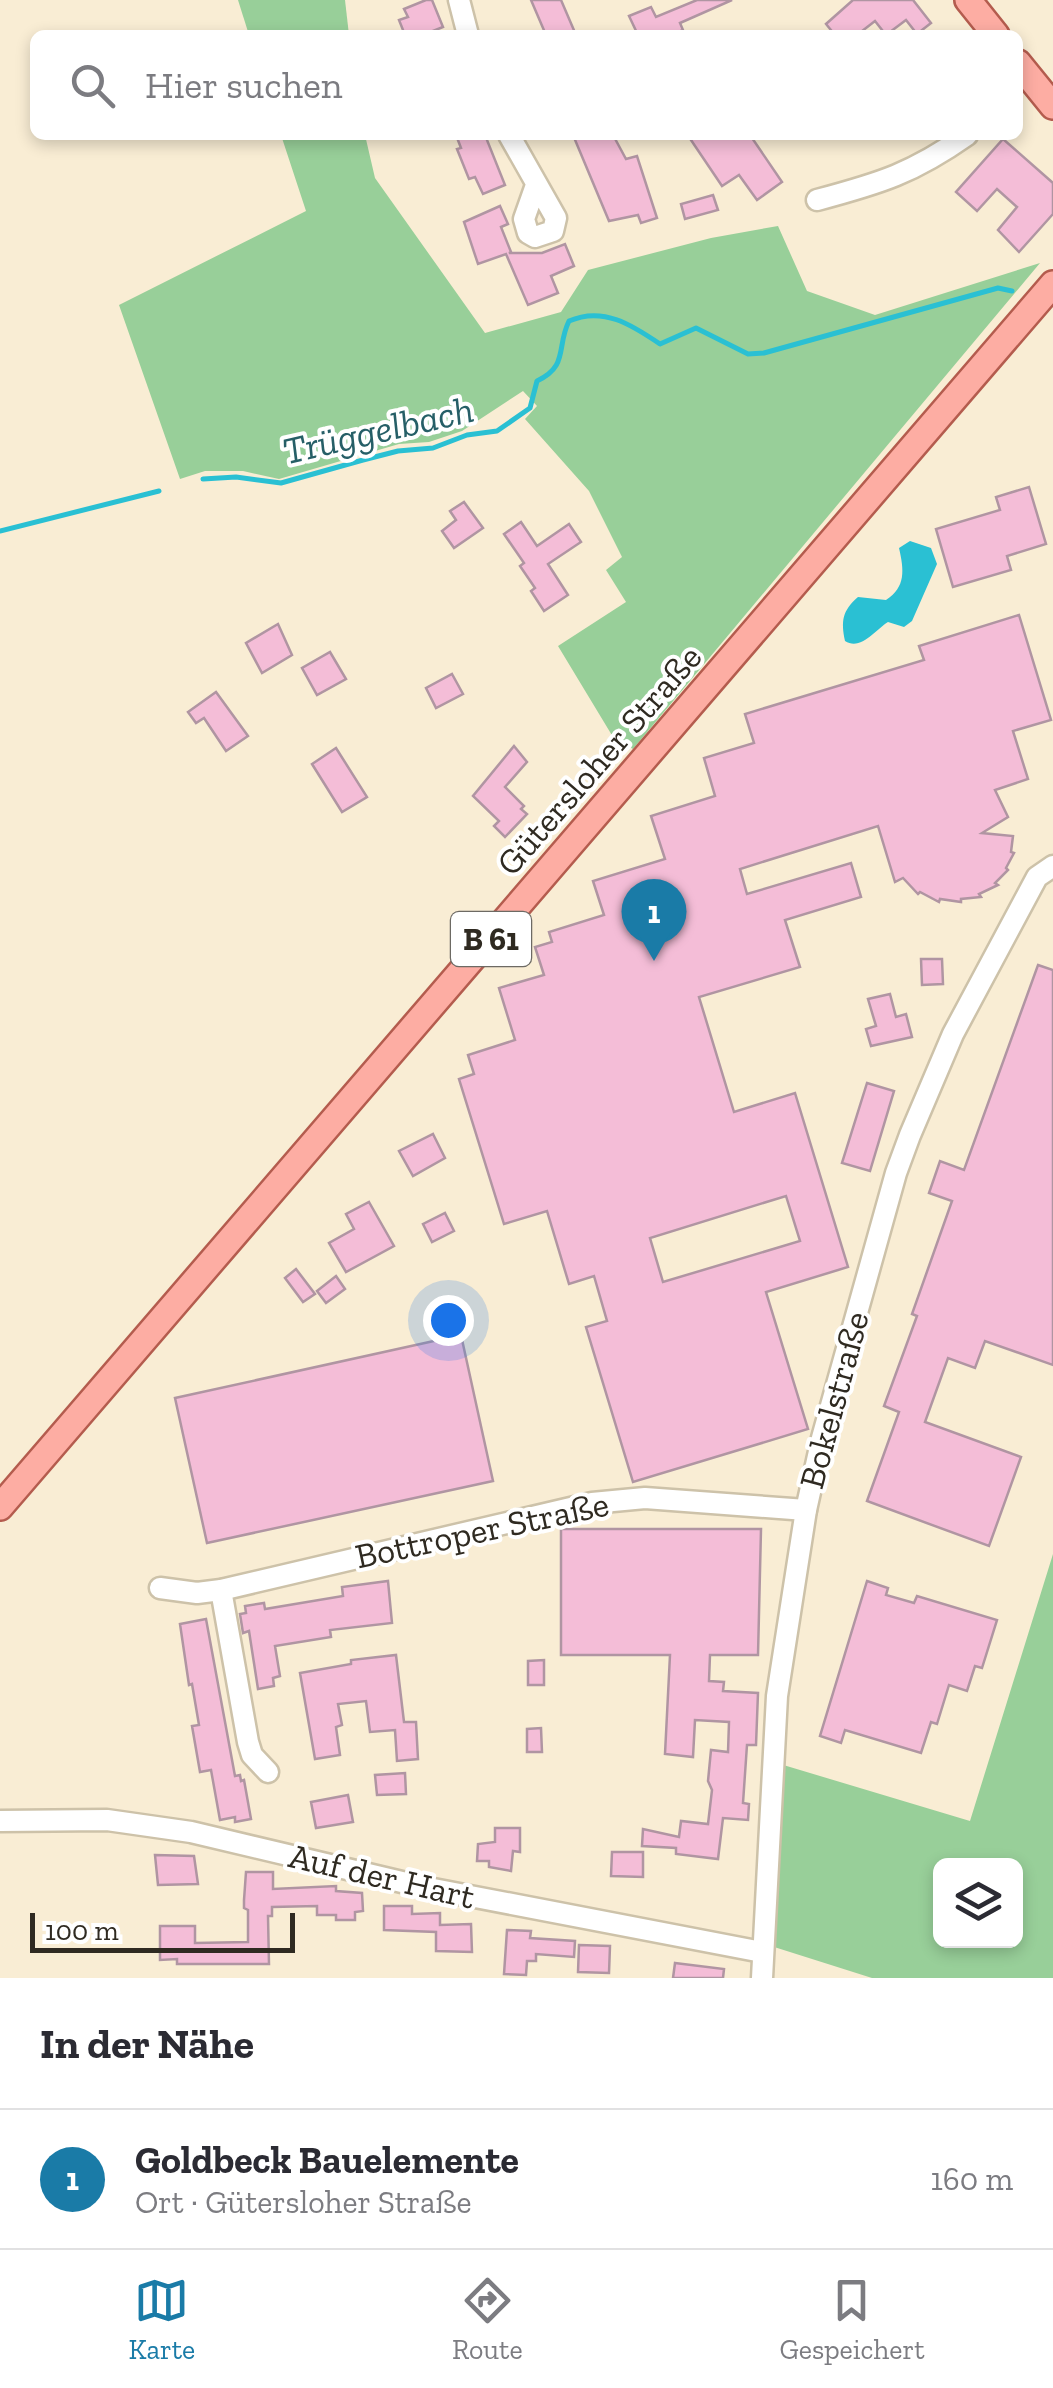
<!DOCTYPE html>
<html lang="de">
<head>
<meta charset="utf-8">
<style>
	body { margin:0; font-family:"Zilla Slab",serif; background:#f2f2f3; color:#2b2b33 }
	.controls { position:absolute; right:30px; bottom:30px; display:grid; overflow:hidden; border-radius:15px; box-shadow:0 5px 15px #0003 }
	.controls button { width:90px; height:90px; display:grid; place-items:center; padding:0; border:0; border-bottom:2px solid #e1e1e2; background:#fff; color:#2b2b33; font:50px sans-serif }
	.scale { position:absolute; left:30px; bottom:25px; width:265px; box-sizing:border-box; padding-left:10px; border:5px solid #2f2a21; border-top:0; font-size:28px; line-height:35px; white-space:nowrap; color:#2f2a21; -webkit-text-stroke:8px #fff; paint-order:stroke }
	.you { position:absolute; left:448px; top:1320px; width:35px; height:35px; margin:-25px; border:8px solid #fff; border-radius:50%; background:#1a73e8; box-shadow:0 0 0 15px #1a73e833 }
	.badge { display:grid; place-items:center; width:65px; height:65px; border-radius:50%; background:#1a7ba7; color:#fff; font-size:32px; font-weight:700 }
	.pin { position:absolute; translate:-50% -82px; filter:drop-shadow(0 2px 5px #0008) }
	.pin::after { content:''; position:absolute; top:52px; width:35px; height:30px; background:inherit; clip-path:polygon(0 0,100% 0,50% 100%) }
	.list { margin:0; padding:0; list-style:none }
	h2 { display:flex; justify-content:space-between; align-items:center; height:130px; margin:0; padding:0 40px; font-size:42px }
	h2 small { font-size:32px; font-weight:400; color:#7c7c81 }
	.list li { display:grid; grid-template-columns:65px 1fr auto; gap:30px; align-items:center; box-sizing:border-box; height:140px; padding:0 40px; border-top:2px solid #e1e1e2 }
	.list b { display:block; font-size:38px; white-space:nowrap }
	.list p { margin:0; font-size:32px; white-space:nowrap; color:#7c7c81 }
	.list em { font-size:32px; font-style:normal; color:#7c7c81 }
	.icon { flex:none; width:55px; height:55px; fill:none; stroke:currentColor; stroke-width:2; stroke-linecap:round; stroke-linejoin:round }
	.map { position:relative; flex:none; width:1053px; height:1978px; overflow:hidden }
	.search { position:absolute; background:#fff; box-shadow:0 5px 15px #0003; left:30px; right:30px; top:30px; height:110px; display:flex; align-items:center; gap:25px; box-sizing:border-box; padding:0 35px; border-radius:15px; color:#7c7c81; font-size:38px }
	.sheet { height:270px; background:#fff }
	nav { display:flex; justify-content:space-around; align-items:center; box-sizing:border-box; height:140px; border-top:2px solid #e1e1e2; background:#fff; font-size:28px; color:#7c7c81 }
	nav a { display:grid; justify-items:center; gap:5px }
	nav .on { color:#1a7ba7 }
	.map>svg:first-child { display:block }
</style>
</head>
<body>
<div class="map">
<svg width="1053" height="1978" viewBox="0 0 1053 1978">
	<rect width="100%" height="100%" fill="#f9edd4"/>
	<g fill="#98cf99" fill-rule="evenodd">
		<path d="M238 0H345L349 35H249Z"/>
		<path d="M281 135H365L375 178 485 333 561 312 588 270 711 238 778 226 807 291 875 315 1040 263 633 749 613 737 558 646 626 602 606 570 622 557 589 491 525 419 537 406 523 391 462 431 429 442 399 444 279 479 243 471H205L180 479 119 305 306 211Z"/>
		<path d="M1053 1554V1978H872L771 1946 780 1764 970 1821ZM940 1866H1016V1940H940Z"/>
	</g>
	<path fill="#2ac0d3" d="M910 541 931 548 937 564 912 621 904 627 888 622C875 630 861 651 845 641 841 621 842 611 858 597L886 600C906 587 904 570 899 548Z"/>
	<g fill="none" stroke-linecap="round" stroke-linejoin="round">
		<g stroke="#2ac0d3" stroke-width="5">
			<path d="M203 479 236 477 281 483 363 460 398 451 433 448 467 435 497 431 530 408 537 381C569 366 556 347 569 321 603 306 632 325 660 344L696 328 748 354 764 353 998 288 1012 291"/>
			<path d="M0 531 159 491"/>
		</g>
	</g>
	<g fill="#f4bdd7" stroke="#b095a2" stroke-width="2.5" fill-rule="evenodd">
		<path d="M426 0H432L443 27 423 35H405L399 20 408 17 404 9Z"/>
		<path d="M531 0H561L576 35H546Z"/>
		<path d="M697 0H732L680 23 683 30 672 35H638L629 16 651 7 656 17Z"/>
		<path d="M853 0H913L931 23 917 34 906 20 886 35 875 21 857 35H835L826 24Z"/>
		<path d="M456 135H485L505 185 483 194 475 177 469 179 457 149 461 148Z"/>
		<path d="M573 135H613L626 159 637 156 657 218 641 223 638 215 609 221Z"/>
		<path d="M698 135H750L782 182 757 200 739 175 722 186 691 140Z"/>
		<path d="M1003 139 1053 183V214L1019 252 998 230 1017 207 997 189 977 211 956 192Z"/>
		<path d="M713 195 718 210 685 219 681 204Z"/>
		<path d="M500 206 508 224 501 227 511 252 509 253H542L565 244 574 266 551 276 558 293 528 305 506 254 478 264 464 222Z"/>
		<path d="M1029 487 1046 544 1007 556 1011 570 953 587 936 529 1000 510 996 497Z"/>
		<path d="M464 502 483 528 454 548 442 531 456 520 450 511Z"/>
		<path d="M521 522 537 546 569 524 581 542 548 564 568 595 544 611 531 591 535 588 520 566 524 563 504 534Z"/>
		<path d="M1019 615 1051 720 1013 731 1028 779 995 790 1008 817 982 833 1013 836 1011 852 1014 853 1006 868 1008 870 995 883 998 885 979 894 981 897 961 899V902L940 899 939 902 920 892 918 894 903 878 895 882 878 826 740 869 747 894 851 863 861 897 785 920 800 967 699 997 734 1112 795 1093 848 1267 766 1292 808 1429 633 1482 586 1327 607 1321 594 1276 569 1284 547 1211 504 1224 459 1079 474 1074 468 1055 515 1040 499 988 544 975 535 947 552 942 549 932 604 915 593 881 665 859 651 816 715 796 704 758 754 743 745 714 924 660 919 646ZM786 1196 800 1241 663 1282 650 1238Z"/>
		<path d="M278 624 292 655 262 673 246 643Z"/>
		<path d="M330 652 346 679 317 695 302 668Z"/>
		<path d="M452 674 463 694 436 708 426 688Z"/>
		<path d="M216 692 248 736 226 751 204 718 196 723 188 712Z"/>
		<path d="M514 746 527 762 505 787 524 806 521 809 527 814 505 837 494 826 499 821 473 796Z"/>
		<path d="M336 748 367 797 342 812 312 764Z"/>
		<path d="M921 959H942L943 984 922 985Z"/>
		<path d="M1038 965 1053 970V1365L985 1341 975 1368 948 1358 925 1422 1021 1457 989 1546 867 1501 899 1412 884 1406 917 1316 912 1314 952 1201 929 1193 940 1161 964 1170Z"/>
		<path d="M890 994 896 1017 906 1014 912 1037 871 1046 866 1029 876 1026 868 999Z"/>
		<path d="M867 1083 894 1091 870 1171 842 1163Z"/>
		<path d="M433 1134 445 1158 413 1176 399 1151Z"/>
		<path d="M369 1202 394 1246 346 1272 329 1243 354 1229 346 1214Z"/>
		<path d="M445 1213 454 1231 432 1242 423 1224Z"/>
		<path d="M296 1269 315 1294 303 1302 285 1278Z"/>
		<path d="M336 1276 345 1289 326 1303 317 1291Z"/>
		<path d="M461 1335 493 1481 207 1543 175 1398Z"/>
		<path d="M561 1529H761L758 1655H710L709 1681 724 1682 723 1691 758 1693 756 1745H747L743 1803 749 1804 748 1820 723 1818 718 1859 676 1854V1848L642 1846 643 1829 679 1837 681 1821 708 1824 712 1790 708 1781 711 1750 728 1752 729 1722 695 1720 693 1757 665 1754 670 1655H561Z"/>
		<path d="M388 1581 392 1623 330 1630 331 1637 275 1646 280 1676 273 1678 274 1686 258 1689 249 1631 243 1633 240 1614 246 1613 245 1606 264 1603 265 1609 343 1596 342 1587Z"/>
		<path d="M867 1581 888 1588 886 1595 914 1603 917 1596 997 1620 982 1668 975 1666 967 1691 949 1685 937 1724 931 1722 921 1753 845 1730 841 1743 820 1736Z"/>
		<path d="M206 1619 235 1776 240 1775 241 1781 244 1780 251 1819 235 1822V1817L220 1820 211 1770 200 1772 192 1726 199 1725 192 1684 189 1685 180 1624Z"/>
		<path d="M396 1655 404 1722H416L418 1759 397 1761 395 1730 370 1732 366 1701 338 1704 342 1725 336 1727 340 1755 315 1759 300 1673 351 1664V1660Z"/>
		<path d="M544 1660V1685H528V1661Z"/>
		<path d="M541 1728 542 1752H527V1729Z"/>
		<path d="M405 1773 406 1794 377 1795 375 1775Z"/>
		<path d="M348 1795 353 1822 316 1828 311 1802Z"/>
		<path d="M495 1828H520V1852L513 1851 511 1871 489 1867V1861H477L478 1844 495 1842Z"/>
		<path d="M612 1852H643V1877L611 1876Z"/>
		<path d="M155 1855 194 1856 198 1884 158 1885Z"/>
		<path d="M246 1872H273V1889L336 1886V1891L362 1893 363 1911 355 1912V1920H336V1915H317V1906L272 1907V1916H268L269 1964H177V1959L160 1960V1926H195V1943L248 1942V1910L244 1908V1900Z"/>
		<path d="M384 1906H412V1914L440 1913V1925L471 1924 472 1952 436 1951V1932L384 1930Z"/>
		<path d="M507 1930 531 1931 530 1938 575 1941 574 1957 536 1954V1961H527L526 1975 504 1974Z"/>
		<path d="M579 1945 610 1946 609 1973 578 1972Z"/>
		<path d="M675 1963 724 1969 723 1978H673Z"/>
	</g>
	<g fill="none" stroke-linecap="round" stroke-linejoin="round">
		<defs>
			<g id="minor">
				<path d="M459 0 468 35"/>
				<path d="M509 135 556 218 553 231 535 237 528 233 524 219 536 185"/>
				<path d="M817 200C881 183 913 173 967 135"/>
				<path d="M160 1588 197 1593 221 1590 592 1503 645 1498 806 1510"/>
				<path d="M221 1590 248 1742 252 1755 268 1772"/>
				<path d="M0 1821 107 1820 191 1832 423 1887 762 1952"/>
				<path d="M762 1978 777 1696 806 1510 822 1438 896 1173 910 1135 953 1034 1037 877 1053 866"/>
			</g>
			<g id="major">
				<path d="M968 0 996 35"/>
				<path d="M1018 63 1053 106"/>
				<path d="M0 1507 1053 284"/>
			</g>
		</defs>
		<use href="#minor" stroke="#cdc2a9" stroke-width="25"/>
		<use href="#major" stroke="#b45c4e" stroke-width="30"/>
		<use href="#minor" stroke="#fff" stroke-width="20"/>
		<use href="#major" stroke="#fdada3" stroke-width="25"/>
	</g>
	<g text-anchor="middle" stroke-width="8" stroke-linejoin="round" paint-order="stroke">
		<rect fill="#fff" stroke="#6d6a64" stroke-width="2.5" x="451" y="912" width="80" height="54" rx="8"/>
		<g font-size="32" font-weight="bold" fill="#2f2a21">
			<text x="491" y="950">B 61</text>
		</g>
		<g font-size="35" fill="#2f2a21" stroke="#fff">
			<text transform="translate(599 760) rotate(-49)" y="12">Gütersloher Straße</text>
			<text transform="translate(834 1400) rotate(-75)" y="12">Bokelstraße</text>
			<text transform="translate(482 1530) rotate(-12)" y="12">Bottroper Straße</text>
			<text transform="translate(382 1876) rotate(13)" y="12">Auf der Hart</text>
		</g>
		<g font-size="38" font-style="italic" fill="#265f67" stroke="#fff">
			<text transform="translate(378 430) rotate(-13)" y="13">Trüggelbach</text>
		</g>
	</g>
</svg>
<div class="controls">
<button><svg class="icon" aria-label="layers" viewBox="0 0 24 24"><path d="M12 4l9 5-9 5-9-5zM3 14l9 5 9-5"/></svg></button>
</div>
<div class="scale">100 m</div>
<div class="you"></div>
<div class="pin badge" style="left:654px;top:961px">1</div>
<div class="search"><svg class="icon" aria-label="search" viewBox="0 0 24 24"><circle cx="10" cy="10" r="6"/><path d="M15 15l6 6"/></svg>Hier suchen</div>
</div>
<section class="sheet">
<h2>In der Nähe<small></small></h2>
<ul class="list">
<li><span class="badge">1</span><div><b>Goldbeck Bauelemente</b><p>Ort · Gütersloher Straße</p></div><em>160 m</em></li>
</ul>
</section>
<nav>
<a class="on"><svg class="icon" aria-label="map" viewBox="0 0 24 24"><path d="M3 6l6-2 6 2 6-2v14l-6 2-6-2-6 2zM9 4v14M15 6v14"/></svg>Karte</a>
<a><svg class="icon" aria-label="directions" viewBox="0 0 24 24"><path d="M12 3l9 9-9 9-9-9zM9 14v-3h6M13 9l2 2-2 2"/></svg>Route</a>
<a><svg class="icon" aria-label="saved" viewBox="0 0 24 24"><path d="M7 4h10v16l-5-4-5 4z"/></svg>Gespeichert</a>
</nav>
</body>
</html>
